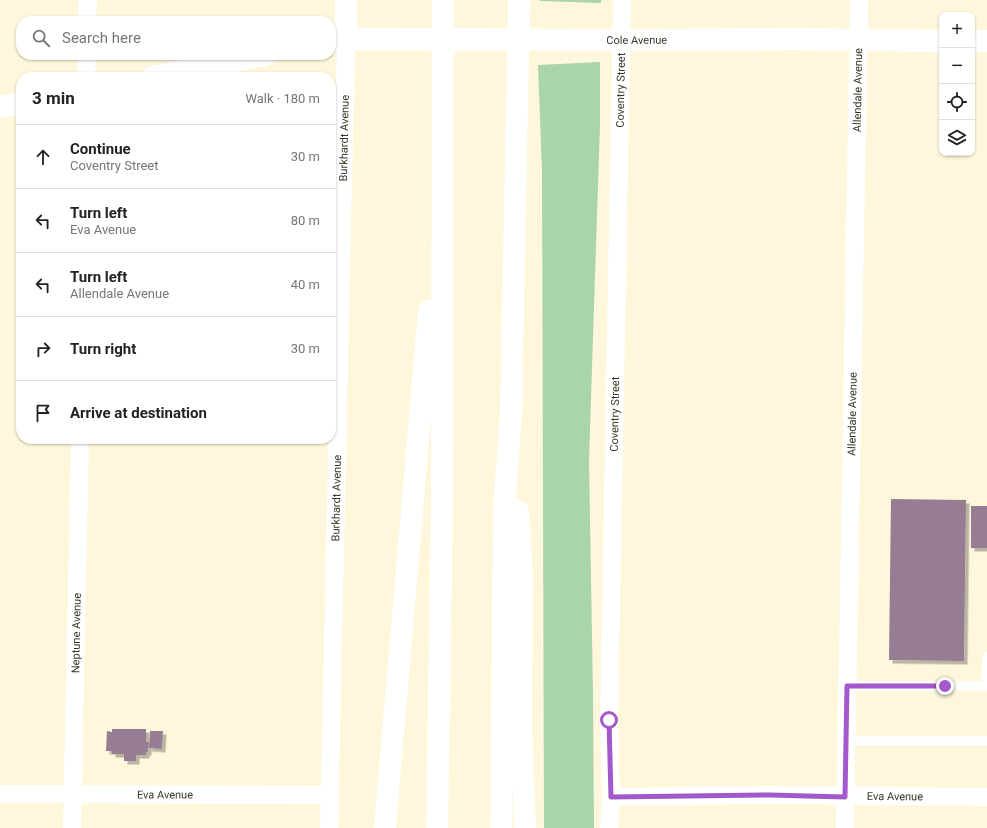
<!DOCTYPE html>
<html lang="en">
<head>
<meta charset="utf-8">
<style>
	body { margin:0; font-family:Roboto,sans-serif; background:#f2f2f2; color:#222 }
	.controls { position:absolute; right:12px; top:12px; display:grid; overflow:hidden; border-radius:8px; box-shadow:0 1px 3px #0004 }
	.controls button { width:36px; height:36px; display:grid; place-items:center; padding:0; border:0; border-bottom:1px solid #e0e0e0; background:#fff; color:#222; font:20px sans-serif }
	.stop { position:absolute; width:12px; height:12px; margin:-9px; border:3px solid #a359cc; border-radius:50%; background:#fff }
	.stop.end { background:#a359cc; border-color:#fff; box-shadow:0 1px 4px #0008 }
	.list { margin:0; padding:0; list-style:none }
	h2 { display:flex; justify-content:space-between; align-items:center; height:52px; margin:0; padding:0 16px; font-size:17px }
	h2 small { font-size:13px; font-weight:400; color:#767676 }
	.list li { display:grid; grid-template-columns:26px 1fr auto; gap:12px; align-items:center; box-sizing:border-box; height:64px; padding:0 16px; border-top:1px solid #e0e0e0 }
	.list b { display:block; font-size:15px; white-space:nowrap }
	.list p { margin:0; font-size:13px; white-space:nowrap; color:#767676 }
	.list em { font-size:13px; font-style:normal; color:#767676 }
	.icon { flex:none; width:22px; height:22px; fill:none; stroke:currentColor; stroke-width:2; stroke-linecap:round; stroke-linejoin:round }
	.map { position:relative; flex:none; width:987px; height:828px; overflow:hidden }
	.search { position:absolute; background:#fff; box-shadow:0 1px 3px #0004; left:16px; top:16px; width:320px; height:44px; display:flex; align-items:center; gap:10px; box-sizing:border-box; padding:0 14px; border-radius:16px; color:#767676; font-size:15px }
	.panel { position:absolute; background:#fff; box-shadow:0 1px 3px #0004; left:16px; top:72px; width:320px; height:372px; border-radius:16px }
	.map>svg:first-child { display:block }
</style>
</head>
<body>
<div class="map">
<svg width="987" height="828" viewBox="0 0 987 828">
	<defs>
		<filter id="shadow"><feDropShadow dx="3.5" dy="3.5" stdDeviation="0" flood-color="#0004"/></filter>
	</defs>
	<rect width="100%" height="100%" fill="#fef7dc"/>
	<g fill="#a9d5a9">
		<path d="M540 0H601V3L540 1Z"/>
		<path d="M600 62V125L589 459 593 695 594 828H544L542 170 538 65Z"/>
	</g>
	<g fill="#977d93" filter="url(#shadow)">
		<path d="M891 499 966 500 964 661 889 660Z"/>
		<rect x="971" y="506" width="16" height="42"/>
		<path d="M112 729H146V742H149L148 752H146V755H136V761H124V754H112V751H106L107 731 112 732Z"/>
		<path d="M150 731H163L162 749 149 748Z"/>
	</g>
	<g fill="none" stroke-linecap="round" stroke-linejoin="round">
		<g stroke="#fff" stroke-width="9">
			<path d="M847 686H987"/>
			<path d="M986 686 987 656"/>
			<path d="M846 741H987"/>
		</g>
		<g stroke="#fff" stroke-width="18">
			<path d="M87 21 88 0"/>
			<path d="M86 77 87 55"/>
			<path id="s1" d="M0 794 330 795"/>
			<path id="s2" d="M611 797 770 795 987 797"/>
			<path id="s3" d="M72 828 80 439"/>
			<path id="s4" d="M329 828 346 41"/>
			<path id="s5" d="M609 828 611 797 609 720 622 0"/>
			<path id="s6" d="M845 828 859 0"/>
		</g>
		<g stroke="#fff" stroke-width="22">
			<path d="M346 41V0"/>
			<path d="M972 41H987"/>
			<path id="s7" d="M331 43 363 39 621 40 794 39 942 41"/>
			<path d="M152 77 265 55"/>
			<path d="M0 107 21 103"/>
		</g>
		<g stroke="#fff" stroke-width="22">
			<path d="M518 511 522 579 521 728 525 828"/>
			<path d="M385 828 429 311"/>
			<path d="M437 828 442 507 443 0"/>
			<path d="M501 828 504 512 511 413 519 0"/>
		</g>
	</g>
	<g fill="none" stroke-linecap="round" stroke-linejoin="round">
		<path stroke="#a359cc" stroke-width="5" d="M609 720 611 797 770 795 845 797 847 686H945"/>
	</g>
	<g text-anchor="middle" stroke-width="3" stroke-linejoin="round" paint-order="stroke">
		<g font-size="11" fill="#393628" stroke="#fff">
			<text dy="4" stroke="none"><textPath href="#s7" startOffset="306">Cole Avenue</textPath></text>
			<text dy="4" stroke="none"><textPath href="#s5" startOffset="738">Coventry Street</textPath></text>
			<text dy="4" stroke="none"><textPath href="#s6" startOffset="738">Allendale Avenue</textPath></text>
			<text dy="4" stroke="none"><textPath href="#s4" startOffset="690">Burkhardt Avenue</textPath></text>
			<text dy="4" stroke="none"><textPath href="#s5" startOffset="414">Coventry Street</textPath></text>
			<text dy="4" stroke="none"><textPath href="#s6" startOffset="414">Allendale Avenue</textPath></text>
			<text dy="4" stroke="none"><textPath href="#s4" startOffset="330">Burkhardt Avenue</textPath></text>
			<text dy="4" stroke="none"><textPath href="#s3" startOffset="195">Neptune Avenue</textPath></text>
			<text dy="4" stroke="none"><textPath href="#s1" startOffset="165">Eva Avenue</textPath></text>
			<text dy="4" stroke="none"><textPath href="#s2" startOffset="284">Eva Avenue</textPath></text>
		</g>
	</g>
</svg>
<div class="controls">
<button>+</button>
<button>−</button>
<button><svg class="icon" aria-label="locate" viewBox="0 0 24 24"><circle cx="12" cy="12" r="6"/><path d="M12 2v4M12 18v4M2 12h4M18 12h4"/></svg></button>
<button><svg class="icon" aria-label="layers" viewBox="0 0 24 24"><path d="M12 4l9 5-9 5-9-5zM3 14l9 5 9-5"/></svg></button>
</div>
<div class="stop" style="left:609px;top:720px"></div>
<div class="stop end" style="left:945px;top:686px"></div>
<div class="search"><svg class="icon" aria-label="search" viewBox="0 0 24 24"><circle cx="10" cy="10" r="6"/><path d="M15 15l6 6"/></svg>Search here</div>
<section class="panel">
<h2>3 min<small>Walk · 180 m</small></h2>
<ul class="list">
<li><svg class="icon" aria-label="ahead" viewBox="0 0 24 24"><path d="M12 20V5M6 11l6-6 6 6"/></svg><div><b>Continue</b><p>Coventry Street</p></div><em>30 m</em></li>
<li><svg class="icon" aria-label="left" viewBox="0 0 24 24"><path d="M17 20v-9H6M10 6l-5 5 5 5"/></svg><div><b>Turn left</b><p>Eva Avenue</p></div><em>80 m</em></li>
<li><svg class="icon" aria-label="left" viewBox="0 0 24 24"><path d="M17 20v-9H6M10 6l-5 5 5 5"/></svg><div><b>Turn left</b><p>Allendale Avenue</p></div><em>40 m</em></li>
<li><svg class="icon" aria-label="right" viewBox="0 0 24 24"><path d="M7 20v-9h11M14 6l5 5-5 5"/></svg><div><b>Turn right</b></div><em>30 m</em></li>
<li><svg class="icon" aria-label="arrive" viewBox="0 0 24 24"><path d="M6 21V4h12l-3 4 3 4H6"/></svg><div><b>Arrive at destination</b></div></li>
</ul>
</section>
</div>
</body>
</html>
